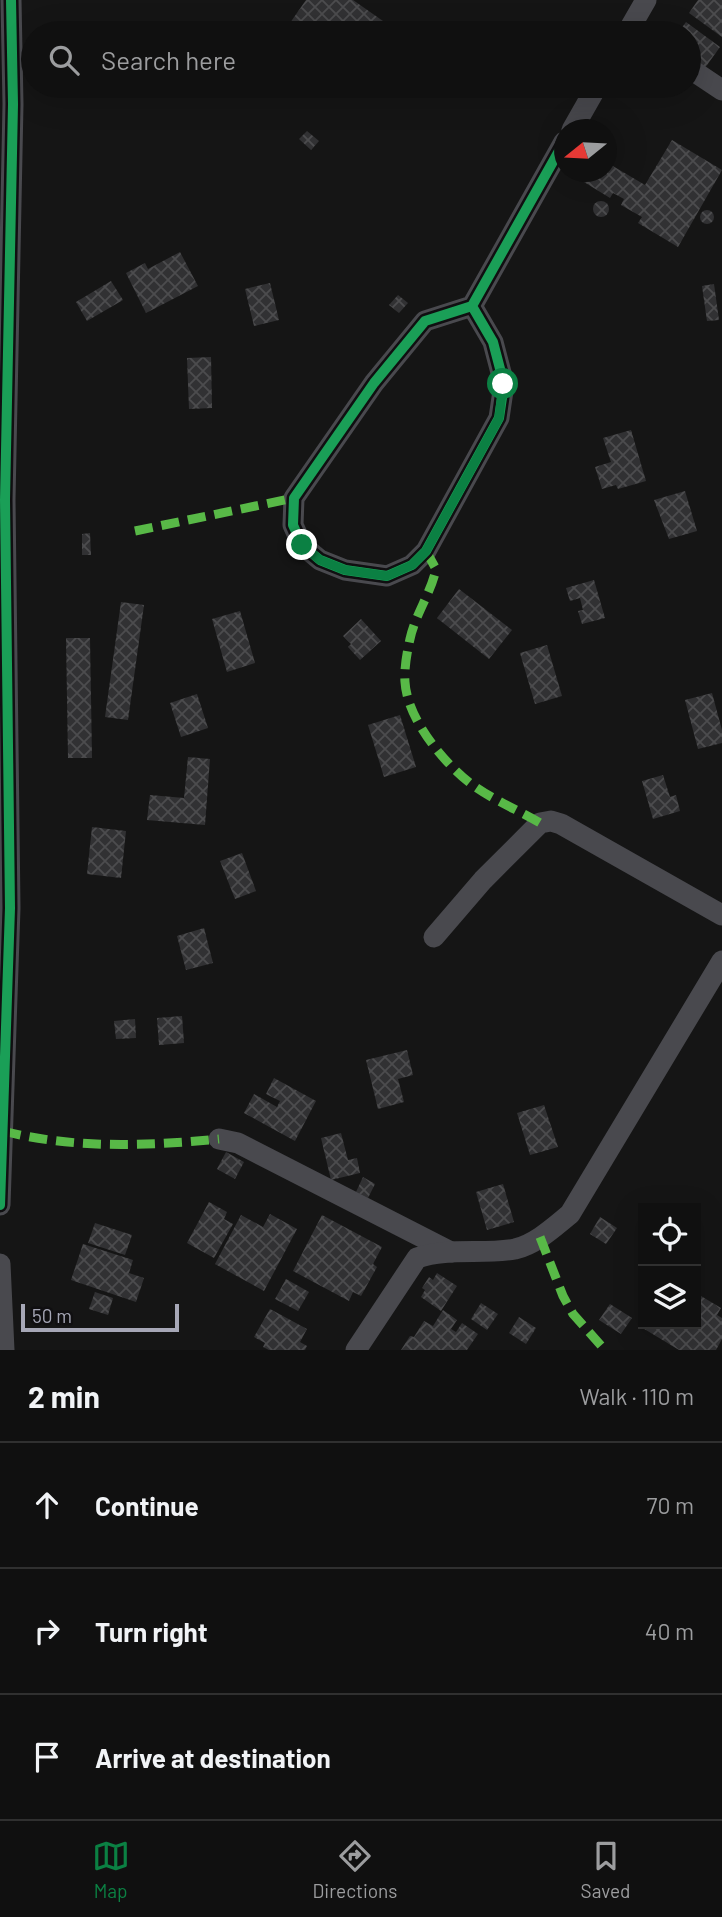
<!DOCTYPE html>
<html lang="en">
<head>
<meta charset="utf-8">
<style>
	body { margin:0; font-family:Barlow,sans-serif; background:#1e1e1e; color:#f1f3f6 }
	.controls { position:absolute; right:21px; bottom:21px; display:grid; overflow:hidden; border-radius:0px; box-shadow:0 7px 28px #0002 }
	.controls button { width:63px; height:63px; display:grid; place-items:center; padding:0; border:0; border-bottom:2px solid #303030; background:#101010; color:#f1f3f6; font:35px sans-serif }
	.compass { position:absolute; left:554px; top:119px; width:63px; height:63px; border-radius:50%; background:#101010; box-shadow:0 7px 28px #0002; rotate:252deg }
	.scale { position:absolute; left:21px; bottom:18px; width:158px; box-sizing:border-box; padding-left:7px; border:4px solid #a6a7b6; border-top:0; font-size:19px; line-height:24px; white-space:nowrap; color:#a6a7b6; -webkit-text-stroke:5px #100f11; paint-order:stroke }
	.stop { position:absolute; width:21px; height:21px; margin:-16px; border:5px solid #0b8043; border-radius:50%; background:#fff }
	.stop.end { background:#0b8043; border-color:#fff; box-shadow:0 2px 7px #0008 }
	.list { margin:0; padding:0; list-style:none }
	h2 { display:flex; justify-content:space-between; align-items:center; height:91px; margin:0; padding:0 28px; font-size:30px }
	h2 small { font-size:23px; font-weight:400; color:#9c9d9f }
	.list li { display:grid; grid-template-columns:46px 1fr auto; gap:21px; align-items:center; box-sizing:border-box; height:126px; padding:0 28px; border-top:2px solid #303030 }
	.list b { display:block; font-size:26px; white-space:nowrap }
	.list em { font-size:23px; font-style:normal; color:#9c9d9f }
	.icon { flex:none; width:38px; height:38px; fill:none; stroke:currentColor; stroke-width:2; stroke-linecap:round; stroke-linejoin:round }
	.map { position:relative; flex:none; width:722px; height:1350px; overflow:hidden }
	.search { position:absolute; background:#101010; box-shadow:0 7px 28px #0002; left:21px; right:21px; top:21px; height:77px; display:flex; align-items:center; gap:18px; box-sizing:border-box; padding:0 24px; border-radius:38px; color:#9c9d9f; font-size:26px }
	.sheet { height:469px; background:#101010 }
	nav { display:flex; justify-content:space-around; align-items:center; box-sizing:border-box; height:98px; border-top:2px solid #303030; background:#101010; font-size:19px; color:#9c9d9f }
	nav a { display:grid; justify-items:center; gap:4px }
	nav .on { color:#0b8043 }
	.map>svg:first-child { display:block }
</style>
</head>
<body>
<div class="map">
<svg width="722" height="1350" viewBox="0 0 722 1350">
	<defs>
		<pattern id="building-cross-hatch" width="8" height="8" patternUnits="userSpaceOnUse" patternTransform="scale(1.75)"><rect width="8" height="8" fill="#313133"/><path d="M0 0l8 8M0 8l8-8" fill="none" stroke="#4c4c4e"/></pattern>
	</defs>
	<rect width="100%" height="100%" fill="#151515"/>
	<g fill="url(#building-cross-hatch)">
		<path d="M306 0H353L383 21 374 33H283Z"/>
		<path d="M698 0H722V37L689 13Z"/>
		<path d="M686 22 720 47 702 72 689 63V33H678Z"/>
		<path d="M307 131 319 141 311 150 299 139Z"/>
		<path d="M672 140 722 170 678 247 638 223 642 217 621 205 624 199 613 193 610 198 584 182 590 172H606V162L645 185Z"/>
		<circle cx="601" cy="209" r="8"/>
		<circle cx="707" cy="217" r="7"/>
		<path d="M180 252 198 286 146 313 126 273 145 263 148 269Z"/>
		<path d="M111 281 123 300 87 321 76 302Z"/>
		<path d="M270 283 279 320 254 326 245 289Z"/>
		<path d="M714 284 719 320 707 321 702 286Z"/>
		<path d="M398 295 408 303 399 313 389 305Z"/>
		<path d="M211 357 212 408 189 409 187 358Z"/>
		<path d="M631 430 646 481 618 489 616 485 602 489 595 467 611 462 603 438Z"/>
		<path d="M685 491 697 531 669 539 654 500Z"/>
		<path d="M90 533 91 555H82V534Z"/>
		<path d="M594 580 605 618 582 624 578 611 583 610 580 598 570 601 566 588Z"/>
		<path d="M459 589 512 630 489 659 437 618Z"/>
		<path d="M121 602 144 605 128 720 105 717Z"/>
		<path d="M240 611 255 663 227 672 212 619Z"/>
		<path d="M361 619 381 641 360 660 348 647 351 644 343 636Z"/>
		<path d="M66 638H90L92 758H68Z"/>
		<path d="M547 645 562 696 535 704 520 653Z"/>
		<path d="M712 693 722 730V743L698 749 685 700Z"/>
		<path d="M197 694 208 728 181 737 170 703Z"/>
		<path d="M400 715 416 767 384 777 368 725Z"/>
		<path d="M188 757 210 759 205 825 147 820 150 795 184 798Z"/>
		<path d="M663 775 670 797 676 795 680 811 653 819 642 781Z"/>
		<path d="M92 827 126 831 121 878 87 874Z"/>
		<path d="M242 853 256 891 235 899 220 861Z"/>
		<path d="M204 928 213 963 186 970 177 936Z"/>
		<path d="M182 1016 184 1043 159 1045 157 1018Z"/>
		<path d="M135 1019 136 1038 116 1039 114 1021Z"/>
		<path d="M407 1050 413 1075 398 1079 404 1102 378 1109 366 1060Z"/>
		<path d="M274 1078 316 1101 295 1141 244 1113 254 1094 277 1107 280 1101 266 1094Z"/>
		<path d="M544 1105 558 1147 530 1155 517 1113Z"/>
		<path d="M341 1133 348 1160 357 1158 360 1173 331 1180 321 1138Z"/>
		<path d="M226 1152 244 1162 235 1179 217 1169Z"/>
		<path d="M363 1177 375 1184 368 1198 356 1192Z"/>
		<path d="M503 1184 514 1222 487 1230 476 1192Z"/>
		<path d="M209 1202 227 1212 224 1219 233 1224 214 1258 187 1243Z"/>
		<path d="M270 1214 297 1229 264 1291 215 1264 241 1215 263 1227Z"/>
		<path d="M322 1215 382 1247 373 1264 377 1267 361 1296 353 1292 349 1301 293 1271Z"/>
		<path d="M600 1217 617 1228 606 1244 590 1234Z"/>
		<path d="M95 1223 132 1235 125 1255 88 1243Z"/>
		<path d="M83 1244 133 1260 129 1273 144 1278 136 1302 71 1280Z"/>
		<path d="M437 1273 457 1286 441 1311 421 1297 425 1290 422 1288 429 1277 433 1280Z"/>
		<path d="M286 1279 309 1292 298 1311 275 1299Z"/>
		<path d="M95 1292 113 1298 108 1315 89 1309Z"/>
		<path d="M696 1293 721 1308 717 1315 722 1318V1339L716 1350H679L641 1327 643 1324H696Z"/>
		<path d="M481 1303 498 1314 487 1330 471 1319Z"/>
		<path d="M610 1304 632 1318 621 1334 599 1320Z"/>
		<path d="M270 1309 307 1329 300 1342 307 1346 305 1350H269L263 1347 265 1343 254 1337Z"/>
		<path d="M443 1310 457 1320 451 1329 456 1332 462 1323 478 1334 467 1350H401L410 1336 414 1337 424 1321 433 1326Z"/>
		<path d="M519 1317 536 1328 526 1344 509 1333Z"/>
	</g>
	<g fill="none" stroke-linecap="round" stroke-linejoin="round">
		<g stroke="#49494e" stroke-width="21">
			<path d="M627 33 646 0"/>
			<path d="M689 68 722 90"/>
			<path d="M572 130 597 86"/>
			<path d="M472 306 493 342 504 384 499 418 426 551 412 565 387 576 345 570 320 560 302 545 293 525 294 498 374 383 425 321 472 306 564 142"/>
			<path d="M434 937 483 880 540 823 551 821 561 824 722 915"/>
			<path d="M219 1139 238 1143 451 1252"/>
			<path d="M0 1205 10 908 5 500 13 104 11 0"/>
			<path d="M0 1264 4 1350"/>
			<path d="M356 1350 417 1258C448 1247 483 1255 515 1249 536 1244 554 1227 570 1214L722 961"/>
		</g>
		<g stroke="#58b947" stroke-width="9" stroke-dasharray="18 9" stroke-linecap="butt">
			<path d="M135 531 294 498"/>
			<path d="M426 551 436 569C431 593 415 615 410 639 407 652 404 669 405 682 407 718 442 761 470 783 491 799 518 810 540 823"/>
			<path d="M3 1131C73 1149 147 1146 219 1139"/>
			<path d="M540 1237 563 1296 573 1314 605 1350"/>
		</g>
		<defs>
			<g id="cycleway">
				<path d="M472 306 493 342 504 384 499 418 426 551 412 565 387 576 345 570 320 560 302 545 293 525 294 498 374 383 425 321 472 306 564 142"/>
				<path d="M0 1205 10 908 5 500 13 104 11 0"/>
			</g>
		</defs>
		<use href="#cycleway" stroke="#100f11" stroke-width="15"/>
		<use href="#cycleway" stroke="#1a9f57" stroke-width="10"/>
	</g>
	<g fill="none" stroke-linecap="round" stroke-linejoin="round">
		<path stroke="#0b8043" stroke-width="9" d="M302 545 320 560 345 570 387 576 412 565 426 551 499 418 503 384"/>
	</g>
</svg>
<div class="controls">
<button><svg class="icon" aria-label="locate" viewBox="0 0 24 24"><circle cx="12" cy="12" r="6"/><path d="M12 2v4M12 18v4M2 12h4M18 12h4"/></svg></button>
<button><svg class="icon" aria-label="layers" viewBox="0 0 24 24"><path d="M12 4l9 5-9 5-9-5zM3 14l9 5 9-5"/></svg></button>
</div>
<svg class="compass" viewBox="-18 -18 36 36"><path d="M0-13l5 13h-10z" fill="#e53935"/><path d="M0 13l5-13h-10z" fill="#9c9d9f"/></svg>
<div class="scale">50 m</div>
<div class="stop" style="left:503px;top:384px"></div>
<div class="stop end" style="left:302px;top:545px"></div>
<div class="search"><svg class="icon" aria-label="search" viewBox="0 0 24 24"><circle cx="10" cy="10" r="6"/><path d="M15 15l6 6"/></svg>Search here</div>
</div>
<section class="sheet">
<h2>2 min<small>Walk · 110 m</small></h2>
<ul class="list">
<li><svg class="icon" aria-label="ahead" viewBox="0 0 24 24"><path d="M12 20V5M6 11l6-6 6 6"/></svg><div><b>Continue</b></div><em>70 m</em></li>
<li><svg class="icon" aria-label="right" viewBox="0 0 24 24"><path d="M7 20v-9h11M14 6l5 5-5 5"/></svg><div><b>Turn right</b></div><em>40 m</em></li>
<li><svg class="icon" aria-label="arrive" viewBox="0 0 24 24"><path d="M6 21V4h12l-3 4 3 4H6"/></svg><div><b>Arrive at destination</b></div></li>
</ul>
</section>
<nav>
<a class="on"><svg class="icon" aria-label="map" viewBox="0 0 24 24"><path d="M3 6l6-2 6 2 6-2v14l-6 2-6-2-6 2zM9 4v14M15 6v14"/></svg>Map</a>
<a><svg class="icon" aria-label="directions" viewBox="0 0 24 24"><path d="M12 3l9 9-9 9-9-9zM9 14v-3h6M13 9l2 2-2 2"/></svg>Directions</a>
<a><svg class="icon" aria-label="saved" viewBox="0 0 24 24"><path d="M7 4h10v16l-5-4-5 4z"/></svg>Saved</a>
</nav>
</body>
</html>
